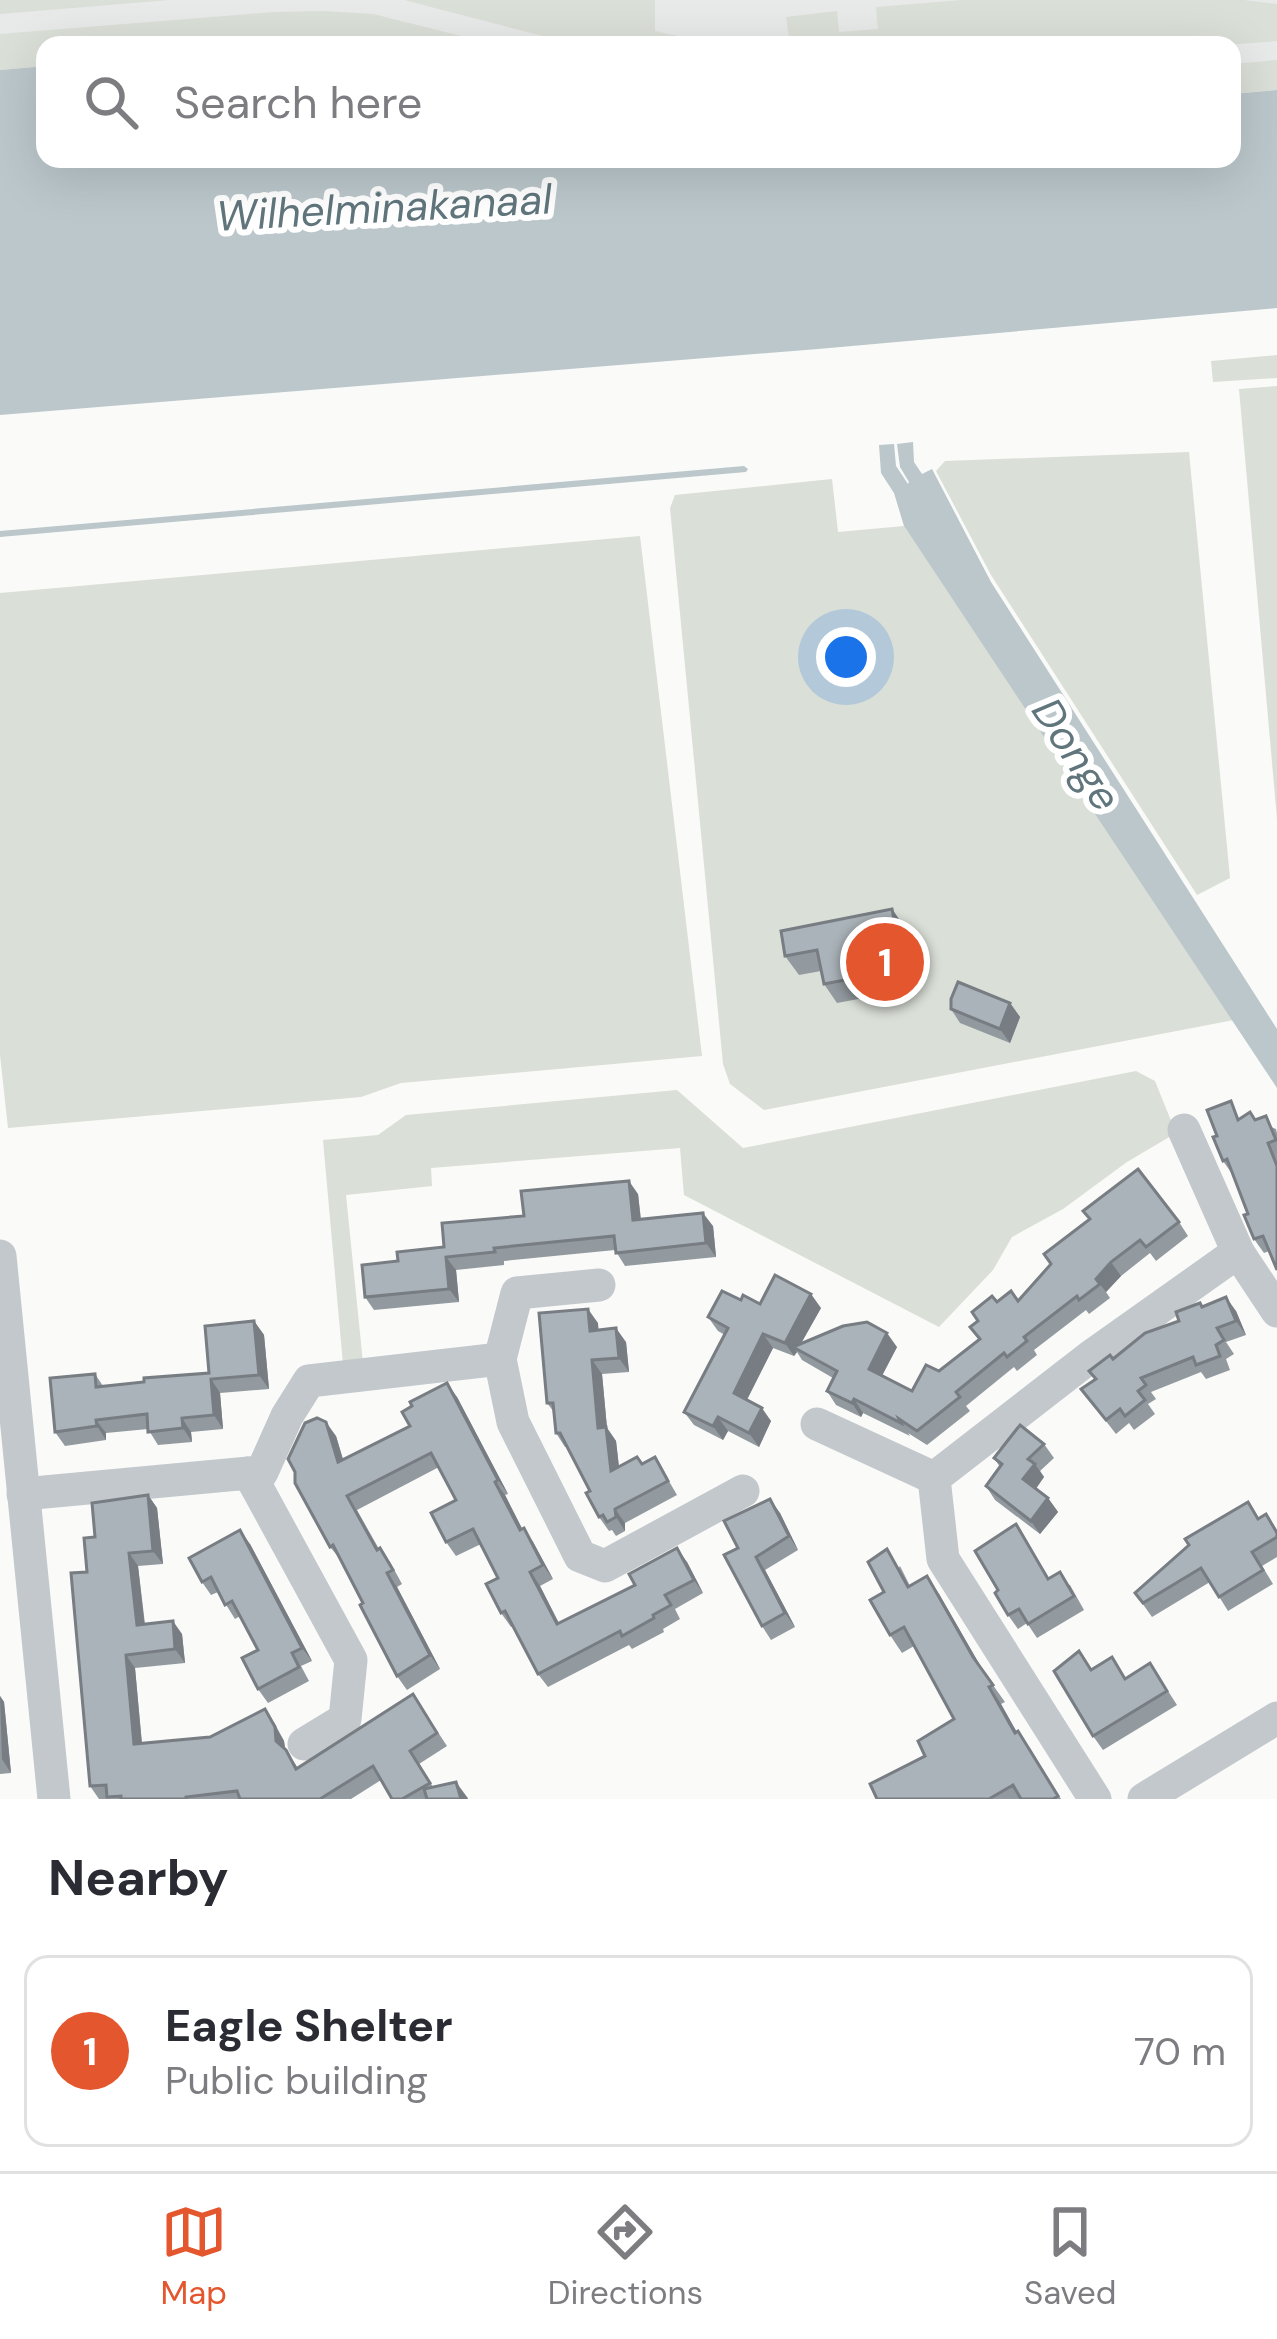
<!DOCTYPE html>
<html lang="en">
<head>
<meta charset="utf-8">
<style>
	body { margin:0; font-family:"DM Sans",sans-serif; background:#f7f7f7; color:#2b2b33 }
	.you { position:absolute; left:846px; top:657px; width:42px; height:42px; margin:-30px; border:9px solid #fff; border-radius:50%; background:#1a73e8; box-shadow:0 0 0 18px #1a73e833 }
	.badge { display:grid; place-items:center; width:78px; height:78px; border-radius:50%; background:#e4572e; color:#fff; font-size:39px; font-weight:700 }
	.pin { position:absolute; translate:-50% -50%; border:6px solid #fff; box-shadow:0 3px 12px #0006 }
	.list { margin:0; padding:0; list-style:none }
	h2 { display:flex; justify-content:space-between; align-items:center; height:156px; margin:0; padding:0 48px; font-size:51px }
	h2 small { font-size:39px; font-weight:400; color:#7c7c81 }
	.list li { display:grid; grid-template-columns:78px 1fr auto; gap:36px; align-items:center; box-sizing:border-box; height:192px; margin:0 24px 24px; padding:0 24px; border:3px solid #e1e1e2; border-radius:24px }
	.list b { display:block; font-size:45px; white-space:nowrap }
	.list p { margin:0; font-size:39px; white-space:nowrap; color:#7c7c81 }
	.list em { font-size:39px; font-style:normal; color:#7c7c81 }
	.icon { flex:none; width:66px; height:66px; fill:none; stroke:currentColor; stroke-width:2; stroke-linecap:round; stroke-linejoin:round }
	.map { position:relative; flex:none; width:1277px; height:1799px; overflow:hidden }
	.search { position:absolute; background:#fff; box-shadow:0 12px 48px #0002; left:36px; right:36px; top:36px; height:132px; display:flex; align-items:center; gap:30px; box-sizing:border-box; padding:0 42px; border-radius:24px; color:#7c7c81; font-size:45px }
	.sheet { height:372px; background:#fff }
	nav { display:flex; justify-content:space-around; align-items:center; box-sizing:border-box; height:168px; border-top:3px solid #e1e1e2; background:#fff; font-size:33px; color:#7c7c81 }
	nav a { display:grid; justify-items:center; gap:6px }
	nav .on { color:#e4572e }
	.map>svg:first-child { display:block }
</style>
</head>
<body>
<div class="map">
<svg width="1277" height="1799" viewBox="0 0 1277 1799">
	<rect width="100%" height="100%" fill="#fafaf8"/>
	<path fill="#e8e9e9" d="M0 0H1277V76L1232 80V45L0 44Z"/>
	<g fill="#dadfd7">
		<path d="M0 0H170L0 14Z"/>
		<path d="M404 0H655V31L719 45H577Z"/>
		<path d="M962 0H1244L1277 4V41L1225 45H740L789 37 786 17 837 11 839 32 878 29 876 7Z"/>
		<path d="M324 11 373 14 497 45H45V66L0 70V34L275 12Z"/>
		<path d="M1277 60V90L1232 94V64Z"/>
		<path d="M1277 355V378L1213 382 1211 361Z"/>
		<path d="M1277 386V819L1239 389Z"/>
		<path d="M1189 452 1230 878 1197 895 991 575 936 471 945 461Z"/>
		<path d="M832 479 838 532 904 526 1234 1020 764 1110 730 1084 723 1064 670 508 675 495Z"/>
		<path d="M640 536 702 1056 401 1083 361 1097 8 1128 0 1055V593Z"/>
		<path d="M1136 1071 1155 1081 1176 1133 1127 1162 1063 1209 1012 1237 993 1270 939 1327 684 1195 680 1148 431 1168 432 1186 346 1195 363 1363 343 1364 323 1140 378 1135 406 1115 677 1090 743 1148Z"/>
	</g>
	<g fill="#bbc7cb">
		<path d="M45 66V159H1232V94L1277 90V308L818 349 0 415V70Z"/>
		<path d="M913 442 914 462 922 474 932 469 991 582 1277 1029V1088L904 526 894 493 881 473 879 445 894 444 896 466 908 484 909 482 900 467 897 444Z"/>
		<path d="M744 466 748 469 746 472 0 537V531Z"/>
	</g>
	<g fill="none" stroke-linecap="round" stroke-linejoin="round">
		<g stroke="#c3c8cc" stroke-width="33">
			<path d="M1184 1130 1238 1252 1277 1311"/>
			<path d="M0 1256 54 1799"/>
			<path d="M500 1359 517 1293 599 1285"/>
			<path d="M817 1424 934 1478"/>
			<path d="M249 1473 262 1472 287 1416 309 1381 500 1359 513 1422 580 1556 605 1566 743 1491"/>
			<path d="M23 1494 249 1473 351 1660 345 1719 304 1744"/>
			<path d="M1095 1799 943 1559 934 1478 1090 1357 1238 1252"/>
			<path d="M1144 1799 1277 1718"/>
		</g>
	</g>
	<g fill="#929a9f">
		<path d="M892 909 905 928 917 988 837 1003 824 984 821 971 799 975 785 956Z"/>
		<path d="M1010 1003 1020 1017 1010 1043 960 1023 951 1009Z"/>
		<path d="M1242 1118 1255 1120 1276 1129 1277 1133V1270L1269 1251 1264 1253 1254 1239 1248 1214 1233 1175 1223 1161 1217 1136Z"/>
		<path d="M638 1194 641 1219 713 1226 716 1257 625 1266 615 1250 504 1261V1265L456 1270 459 1302 374 1310 365 1297 398 1261 444 1247 524 1216Z"/>
		<path d="M1179 1222 1188 1236 1156 1261 1150 1253 1121 1276 1106 1292 1110 1298 1089 1314 1086 1310 1034 1350 1037 1355 1017 1371 1014 1367 966 1406 970 1411 927 1445 908 1433 910 1436 863 1413 861 1417 836 1405 827 1391 833 1378 802 1360 797 1352 794 1356 773 1348 747 1400 771 1421 759 1447 728 1431 723 1440 694 1425 684 1412 725 1335 718 1331 708 1317 741 1300 760 1304 821 1308 801 1343 897 1347 882 1376 912 1391 979 1340 997 1302 1018 1301Z"/>
		<path d="M1200 1303 1203 1306 1236 1311 1246 1335 1226 1342 1234 1354 1226 1359 1230 1370 1206 1379 1201 1372 1151 1392 1156 1399 1148 1404 1155 1414 1134 1430 1129 1423 1116 1434 1081 1389 1179 1321Z"/>
		<path d="M254 1321 264 1335 269 1389 220 1393 223 1429 191 1432 192 1442 158 1445 148 1429 106 1433V1440L65 1446 55 1432 95 1374 103 1386 209 1373Z"/>
		<path d="M598 1323V1330L626 1342 629 1372 602 1374 607 1428 616 1441 619 1467 642 1464 655 1457 677 1495 625 1523V1531L616 1536 612 1530 609 1531 599 1517 590 1491 567 1447H565L556 1433 554 1412 547 1403Z"/>
		<path d="M457 1397 508 1494 505 1495 522 1529 533 1542 553 1579 540 1586 559 1623 687 1562 703 1593 675 1609 680 1619 663 1629 664 1632 632 1649 629 1645 548 1687 538 1674 513 1626 511 1627 501 1613 498 1578 481 1544 456 1556 446 1542 456 1500 439 1467 357 1510 379 1549 390 1562 402 1584 397 1587 440 1669 407 1690 397 1676 341 1560 330 1547 336 1436 343 1460 410 1426Z"/>
		<path d="M1044 1444 1054 1458 1040 1471 1044 1477 1036 1489 1048 1498 1058 1512 1040 1534 995 1500 986 1486 1000 1467 994 1458Z"/>
		<path d="M148 1495 157 1508 163 1564 138 1566 145 1624 182 1634 185 1663 135 1668 142 1743 210 1737 274 1722 284 1741 285 1749 298 1768 422 1708 447 1746 419 1764 433 1787 467 1797 468 1799H392L381 1780 351 1799H99L90 1786 87 1572 95 1537Z"/>
		<path d="M780 1513 798 1550 765 1570 795 1627 771 1640 762 1626 738 1548Z"/>
		<path d="M1266 1514 1277 1530V1557L1262 1566 1273 1584 1228 1611 1210 1582 1152 1617 1135 1593Z"/>
		<path d="M1016 1524 1049 1578 1070 1585 1084 1610 1037 1638 1027 1623 1018 1629 1008 1615 998 1590Z"/>
		<path d="M250 1544 312 1661 301 1666 309 1681 268 1703 258 1689V1650L240 1616 235 1619 218 1592 211 1595 202 1582Z"/>
		<path d="M900 1566 910 1586 939 1594 985 1674 1005 1702 1001 1704 1016 1732 1030 1748 1061 1799H877L925 1756 954 1719 914 1646 902 1653 890 1635 884 1592Z"/>
		<path d="M1150 1663 1177 1705 1103 1750 1093 1736 1092 1670 1126 1678Z"/>
		<path d="M0 1696 4 1702 11 1773 0 1774Z"/>
	</g>
	<g fill="#777d82">
		<path d="M892 909 905 928 917 988 903 969Z"/>
		<path d="M1010 1003 1020 1017 1010 1043 1000 1029Z"/>
		<path d="M629 1181 638 1194 642 1233 633 1220Z"/>
		<path d="M703 1213 713 1226 716 1257 706 1243Z"/>
		<path d="M446 1257 456 1270 459 1302 449 1289Z"/>
		<path d="M1111 1262 1121 1276 1106 1292 1096 1279Z"/>
		<path d="M811 1294 821 1308 798 1349 793 1347 797 1352 794 1356 785 1343Z"/>
		<path d="M1226 1297 1236 1311 1246 1335 1236 1321Z"/>
		<path d="M588 1309 598 1323 600 1345 590 1331Z"/>
		<path d="M254 1321 264 1335 269 1389 259 1375Z"/>
		<path d="M616 1328 626 1342 629 1372 619 1358Z"/>
		<path d="M887 1333 897 1347 878 1383 869 1369Z"/>
		<path d="M763 1334 773 1348 743 1407 734 1393Z"/>
		<path d="M592 1360 602 1374 607 1428 616 1441 621 1485 611 1471 598 1428Z"/>
		<path d="M211 1379 220 1393 223 1429 214 1415Z"/>
		<path d="M447 1383 457 1397 508 1494 498 1480Z"/>
		<path d="M854 1399 863 1413 861 1417 852 1403Z"/>
		<path d="M762 1408 771 1421 759 1447 749 1433Z"/>
		<path d="M718 1417 728 1431 723 1440 713 1426Z"/>
		<path d="M182 1418 191 1432 192 1442 183 1428Z"/>
		<path d="M96 1420 106 1433V1440L97 1426Z"/>
		<path d="M326 1422 336 1436 348 1476 338 1462Z"/>
		<path d="M1035 1464 1044 1477 1033 1492 1023 1479Z"/>
		<path d="M495 1482 505 1495 530 1544 520 1530Z"/>
		<path d="M148 1495 157 1508 163 1564 153 1551Z"/>
		<path d="M1048 1498 1058 1512 1040 1534 1031 1521Z"/>
		<path d="M770 1499 780 1513 798 1550 789 1536Z"/>
		<path d="M615 1509 625 1523V1531L616 1517Z"/>
		<path d="M524 1528 533 1542 553 1579 543 1565Z"/>
		<path d="M240 1530 250 1544 312 1661 302 1648Z"/>
		<path d="M677 1548 687 1562 703 1593 694 1580Z"/>
		<path d="M129 1553 138 1566 146 1638 137 1625Z"/>
		<path d="M756 1557 765 1570 795 1627 785 1613Z"/>
		<path d="M530 1572 540 1586 566 1638 557 1624Z"/>
		<path d="M387 1573 397 1587 440 1669 430 1655Z"/>
		<path d="M927 1576 939 1594 985 1674 973 1657Z"/>
		<path d="M173 1621 182 1634 185 1663 175 1649Z"/>
		<path d="M126 1655 135 1668 143 1757 134 1744Z"/>
		<path d="M989 1687 1001 1704 1027 1750 1015 1733Z"/>
		<path d="M0 1696 4 1702 11 1773 2 1759Z"/>
		<path d="M265 1709 284 1741 286 1754 276 1741Z"/>
		<path d="M456 1782 467 1797 468 1799H461Z"/>
	</g>
	<g fill="#aab3b9" stroke="#777d82" stroke-width="3">
		<path d="M892 909 903 969 824 984 817 950 785 956 781 931Z"/>
		<path d="M958 982 1010 1003 1000 1029 951 1009V999Z"/>
		<path d="M1231 1101 1238 1120 1250 1112 1255 1120 1266 1116 1276 1140 1268 1143 1277 1166V1270L1263 1236 1254 1239 1244 1215 1248 1214 1227 1159 1223 1161 1213 1137 1217 1136 1207 1110Z"/>
		<path d="M1138 1169 1179 1222 1146 1247 1140 1240 1111 1262 1096 1279 1100 1284 1079 1300 1077 1296 1024 1337 1027 1341 1007 1357 1004 1353 956 1392 960 1397 917 1431 899 1419 901 1423 854 1399 852 1403 827 1391 837 1371 793 1347 843 1326 867 1322 887 1333 869 1369 912 1391 926 1365 939 1371 980 1339 970 1327 978 1321 972 1312 992 1296 997 1302 1011 1291 1018 1301 1051 1264 1044 1254 1090 1219 1083 1211Z"/>
		<path d="M629 1181 633 1220 703 1213 706 1243 616 1253 614 1236 494 1248 495 1252 446 1257 449 1289 365 1297 362 1265 398 1261 397 1252 444 1247 442 1223 524 1216 521 1191Z"/>
		<path d="M775 1275 811 1294 785 1343 763 1334 734 1393 762 1408 749 1433 718 1417 713 1426 684 1412 728 1328 708 1317 722 1291 741 1300 743 1295 760 1304Z"/>
		<path d="M1226 1297 1236 1321 1217 1328 1224 1340 1216 1345 1220 1356 1196 1365 1193 1357 1141 1378 1146 1385 1138 1391 1145 1400 1125 1416 1120 1409 1106 1420 1081 1389 1096 1379 1089 1371 1110 1355 1113 1359 1145 1333 1179 1321 1176 1312 1200 1303 1202 1307Z"/>
		<path d="M588 1309 590 1331 616 1328 619 1358 592 1360 598 1428 606 1427 611 1471 637 1457 642 1464 655 1457 668 1481 615 1509 616 1517 607 1522 603 1515 599 1517 586 1493 590 1491 560 1433H556L553 1403H547L539 1313Z"/>
		<path d="M254 1321 259 1375 211 1379 214 1415 182 1418 183 1428 148 1432 147 1414 96 1420 97 1426 55 1432 50 1378 95 1374 96 1387 144 1382V1378L209 1373 205 1326Z"/>
		<path d="M447 1383 498 1480 495 1482 520 1530 524 1528 543 1565 530 1572 557 1624 635 1585 629 1574 677 1548 694 1580 665 1595 671 1605 653 1615 654 1618 622 1636 620 1631 538 1674 505 1611 501 1613 486 1584 498 1578 473 1529 446 1542 431 1513 456 1500 431 1453 347 1496 377 1550 380 1548 393 1570 387 1573 430 1655 397 1676 360 1605 363 1603 333 1545 330 1547 295 1483V1472L288 1459 305 1423 317 1418 326 1422 338 1462 410 1426 402 1412 412 1406 410 1402Z"/>
		<path d="M1020 1425 1044 1444 1028 1459 1035 1464 1023 1479 1048 1498 1031 1521 986 1486 1002 1464 994 1458Z"/>
		<path d="M148 1495 153 1551 129 1553 137 1625 173 1621 175 1649 126 1655 134 1744 210 1737 265 1709 275 1727 276 1741 286 1750 296 1769 413 1694 437 1733 410 1751 430 1783 402 1799H392L373 1766 320 1799H240L237 1791 186 1797V1799H121V1796L107 1797 106 1785 90 1786 71 1573 87 1572 84 1538 95 1537 92 1503Z"/>
		<path d="M770 1499 789 1536 756 1557 785 1613 762 1626 724 1555 738 1548 724 1521Z"/>
		<path d="M1248 1502 1258 1519 1266 1514 1277 1533V1537L1252 1552 1263 1570 1219 1597 1201 1568 1143 1603 1135 1593 1189 1545 1185 1539Z"/>
		<path d="M1016 1524 1048 1579 1060 1572 1074 1596 1028 1624 1019 1609 1008 1615 995 1593 998 1590 975 1551Z"/>
		<path d="M240 1530 302 1648 292 1653 299 1667 258 1689 242 1658 258 1650 232 1601 225 1605 211 1577 202 1582 189 1558Z"/>
		<path d="M887 1549 908 1587 927 1576 973 1657 993 1685 989 1687 1015 1733 1018 1731 1058 1796 1053 1799H1021L1013 1785 989 1799H877L870 1784 925 1756 918 1741 954 1719 904 1627 890 1635 870 1600 884 1592 868 1562Z"/>
		<path d="M1079 1651 1091 1670 1112 1657 1125 1679 1150 1663 1167 1691 1093 1736 1054 1671Z"/>
		<path d="M456 1782 461 1799H427L424 1789Z"/>
	</g>
	<g text-anchor="middle" stroke-width="12" stroke-linejoin="round" paint-order="stroke">
		<g font-size="42" font-style="italic" fill="#60757c" stroke="#fff">
			<text transform="translate(384 207) rotate(-3)" y="15">Wilhelminakanaal</text>
			<text transform="translate(1077 754) rotate(57)" y="15">Donge</text>
		</g>
	</g>
</svg>
<div class="you"></div>
<div class="pin badge" style="left:885px;top:962px">1</div>
<div class="search"><svg class="icon" aria-label="search" viewBox="0 0 24 24"><circle cx="10" cy="10" r="6"/><path d="M15 15l6 6"/></svg>Search here</div>
</div>
<section class="sheet">
<h2>Nearby<small></small></h2>
<ul class="list">
<li><span class="badge">1</span><div><b>Eagle Shelter</b><p>Public building</p></div><em>70 m</em></li>
</ul>
</section>
<nav>
<a class="on"><svg class="icon" aria-label="map" viewBox="0 0 24 24"><path d="M3 6l6-2 6 2 6-2v14l-6 2-6-2-6 2zM9 4v14M15 6v14"/></svg>Map</a>
<a><svg class="icon" aria-label="directions" viewBox="0 0 24 24"><path d="M12 3l9 9-9 9-9-9zM9 14v-3h6M13 9l2 2-2 2"/></svg>Directions</a>
<a><svg class="icon" aria-label="saved" viewBox="0 0 24 24"><path d="M7 4h10v16l-5-4-5 4z"/></svg>Saved</a>
</nav>
</body>
</html>
